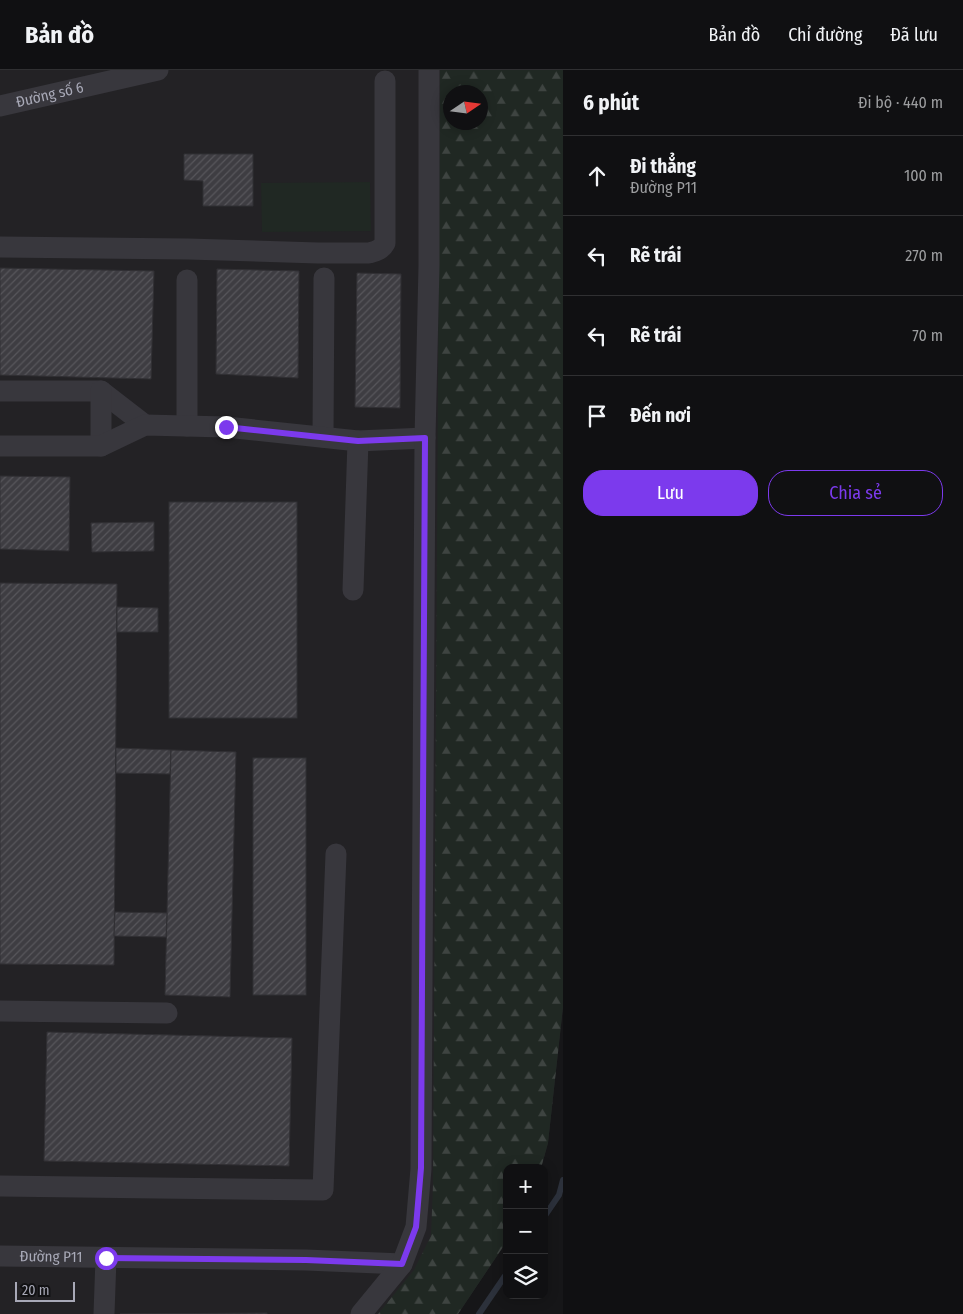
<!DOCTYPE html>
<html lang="vi">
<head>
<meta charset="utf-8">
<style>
	body { margin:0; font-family:"Fira Sans Condensed",sans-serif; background:#19191b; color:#f1f3f6 }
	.controls { position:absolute; right:15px; bottom:15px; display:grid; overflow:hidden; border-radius:10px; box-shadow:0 2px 12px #0003 }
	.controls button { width:45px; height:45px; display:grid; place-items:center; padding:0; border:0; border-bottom:1px solid #303032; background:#101012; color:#f1f3f6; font:25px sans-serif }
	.compass { position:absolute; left:443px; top:15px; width:45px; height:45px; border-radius:50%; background:#101012; box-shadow:0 2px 12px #0003; rotate:77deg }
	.scale { position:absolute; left:15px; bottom:12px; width:60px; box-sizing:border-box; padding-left:5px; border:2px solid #a8a9b7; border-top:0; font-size:14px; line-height:18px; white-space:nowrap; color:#a8a9b7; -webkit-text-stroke:4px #111113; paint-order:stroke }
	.stop { position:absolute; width:15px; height:15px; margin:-11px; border:4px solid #7c3aed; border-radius:50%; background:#fff }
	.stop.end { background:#7c3aed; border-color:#fff; box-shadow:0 1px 5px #0008 }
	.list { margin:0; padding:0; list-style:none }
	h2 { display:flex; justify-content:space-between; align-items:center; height:65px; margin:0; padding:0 20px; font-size:21px }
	h2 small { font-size:16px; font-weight:400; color:#9c9d9f }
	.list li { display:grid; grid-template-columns:32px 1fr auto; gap:15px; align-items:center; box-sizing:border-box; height:80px; padding:0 20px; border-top:1px solid #303032 }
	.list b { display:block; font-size:19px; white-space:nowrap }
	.list p { margin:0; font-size:16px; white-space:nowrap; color:#9c9d9f }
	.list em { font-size:16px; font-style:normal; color:#9c9d9f }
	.actions { display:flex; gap:10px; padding:15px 20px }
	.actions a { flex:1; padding:11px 0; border:1px solid #7c3aed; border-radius:20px; text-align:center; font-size:18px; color:#7c3aed }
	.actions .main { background:#7c3aed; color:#fff }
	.icon { flex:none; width:28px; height:28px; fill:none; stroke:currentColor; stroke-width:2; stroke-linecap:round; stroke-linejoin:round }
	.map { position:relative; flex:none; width:563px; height:1244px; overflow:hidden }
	header { display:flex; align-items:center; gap:30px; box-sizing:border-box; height:70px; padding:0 25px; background:#101012; border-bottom:1px solid #303032 }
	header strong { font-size:24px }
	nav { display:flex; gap:28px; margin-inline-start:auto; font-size:18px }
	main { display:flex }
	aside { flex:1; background:#101012 }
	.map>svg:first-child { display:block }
</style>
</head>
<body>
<header>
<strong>Bản đồ</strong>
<nav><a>Bản đồ</a><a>Chỉ đường</a><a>Đã lưu</a></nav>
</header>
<main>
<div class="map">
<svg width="563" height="1244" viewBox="0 0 563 1244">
	<defs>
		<pattern id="forest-firs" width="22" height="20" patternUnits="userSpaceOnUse" patternTransform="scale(1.25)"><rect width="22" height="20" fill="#202823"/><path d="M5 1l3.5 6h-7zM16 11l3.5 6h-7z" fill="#3e4441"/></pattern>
		<pattern id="building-hatch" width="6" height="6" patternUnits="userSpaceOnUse" patternTransform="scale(1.25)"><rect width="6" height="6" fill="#3e3d42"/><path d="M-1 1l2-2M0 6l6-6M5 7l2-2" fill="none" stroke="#57565b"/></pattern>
	</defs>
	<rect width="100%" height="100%" fill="#161618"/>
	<path fill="#232225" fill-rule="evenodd" d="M0 0H563V937L548 1073 541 1098H507V1171L458 1244H0ZM450 22H480V52H450Z"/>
	<path fill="#202823" d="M370 112 371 161 262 162 261 113Z"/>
	<path fill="url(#forest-firs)" fill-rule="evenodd" d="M440 0H563V937L548 1073 541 1098H507V1171L458 1244H378L414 1200 431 1166 433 1115ZM450 22H480V52H450Z"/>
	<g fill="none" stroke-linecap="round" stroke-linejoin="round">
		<g stroke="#2c313b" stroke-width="6">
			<path d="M544 1147 559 1125 563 1110"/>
			<path d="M479 1244 507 1203"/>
		</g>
	</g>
	<g fill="url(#building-hatch)" stroke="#313034">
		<path d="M184 84H253V136H203V111L184 110Z"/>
		<path d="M0 198 154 201 151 309 0 305Z"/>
		<path d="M217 199 299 201 298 308 216 304Z"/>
		<path d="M357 203 401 204 400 338 355 337Z"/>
		<path d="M0 406 70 407 69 481 0 479Z"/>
		<rect x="169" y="432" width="128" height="216"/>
		<path d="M154 452V481L92 482 91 453Z"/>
		<path d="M0 513 117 514 114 895 0 894Z"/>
		<path d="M117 537 158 538V562H117Z"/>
		<path d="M116 678 171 680 170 704 116 703Z"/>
		<path d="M171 680 236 682 230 927 165 925Z"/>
		<rect x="253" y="688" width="53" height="237"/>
		<path d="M115 842 167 843 166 867 114 866Z"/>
		<path d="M47 962 292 968 289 1096 44 1091Z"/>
		<path d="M267 1243V1244H120Z"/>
	</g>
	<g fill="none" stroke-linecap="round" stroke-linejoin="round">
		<g stroke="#38373d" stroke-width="21">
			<path id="s1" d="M0 36 158 0"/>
			<path d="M0 177 188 179 318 183H369C376 181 381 180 385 173V11"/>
			<path d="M187 210V356"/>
			<path d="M0 321H101L145 355"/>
			<path d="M101 321V376"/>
			<path d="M323 367 324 208"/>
			<path d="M0 376H101L145 355 226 357 358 371 425 368"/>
			<path d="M353 520 358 371"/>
			<path d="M0 941 167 943"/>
			<path d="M0 1116 323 1120 336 784"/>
			<path id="s2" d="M0 1186 306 1190 402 1194"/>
			<path d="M104 1244 106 1188"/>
			<path d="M361 1244 402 1194 416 1157 421 1099 425 368 429 196V0"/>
		</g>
	</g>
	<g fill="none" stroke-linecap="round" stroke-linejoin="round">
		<path stroke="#7c3aed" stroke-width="6" d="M106 1188 306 1190 402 1194 416 1157 421 1098 425 368 358 371 226 357"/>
	</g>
	<g text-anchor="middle" stroke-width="5" stroke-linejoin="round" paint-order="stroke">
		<g font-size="15" fill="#a8a9b7" stroke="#111113">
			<text dy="5" stroke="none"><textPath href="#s1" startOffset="51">Đường số 6</textPath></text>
			<text dy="5" stroke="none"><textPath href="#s2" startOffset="51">Đường P11</textPath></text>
		</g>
	</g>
</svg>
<div class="controls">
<button>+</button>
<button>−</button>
<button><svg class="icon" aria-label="layers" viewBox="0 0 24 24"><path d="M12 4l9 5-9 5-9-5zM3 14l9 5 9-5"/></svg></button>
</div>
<svg class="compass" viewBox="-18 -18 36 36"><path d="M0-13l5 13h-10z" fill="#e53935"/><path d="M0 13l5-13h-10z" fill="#9c9d9f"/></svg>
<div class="scale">20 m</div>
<div class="stop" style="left:106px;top:1188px"></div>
<div class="stop end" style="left:226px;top:357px"></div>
</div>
<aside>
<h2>6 phút<small>Đi bộ · 440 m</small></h2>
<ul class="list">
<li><svg class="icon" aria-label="ahead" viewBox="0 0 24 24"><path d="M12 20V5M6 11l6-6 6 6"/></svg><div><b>Đi thẳng</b><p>Đường P11</p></div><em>100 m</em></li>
<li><svg class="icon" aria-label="left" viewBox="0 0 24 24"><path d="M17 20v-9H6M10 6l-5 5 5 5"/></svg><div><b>Rẽ trái</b></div><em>270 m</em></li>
<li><svg class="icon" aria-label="left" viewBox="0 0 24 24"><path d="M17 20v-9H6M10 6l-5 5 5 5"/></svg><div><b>Rẽ trái</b></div><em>70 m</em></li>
<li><svg class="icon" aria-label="arrive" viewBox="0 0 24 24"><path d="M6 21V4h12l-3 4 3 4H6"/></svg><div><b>Đến nơi</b></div></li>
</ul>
<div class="actions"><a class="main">Lưu</a><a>Chia sẻ</a></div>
</aside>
</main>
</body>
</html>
